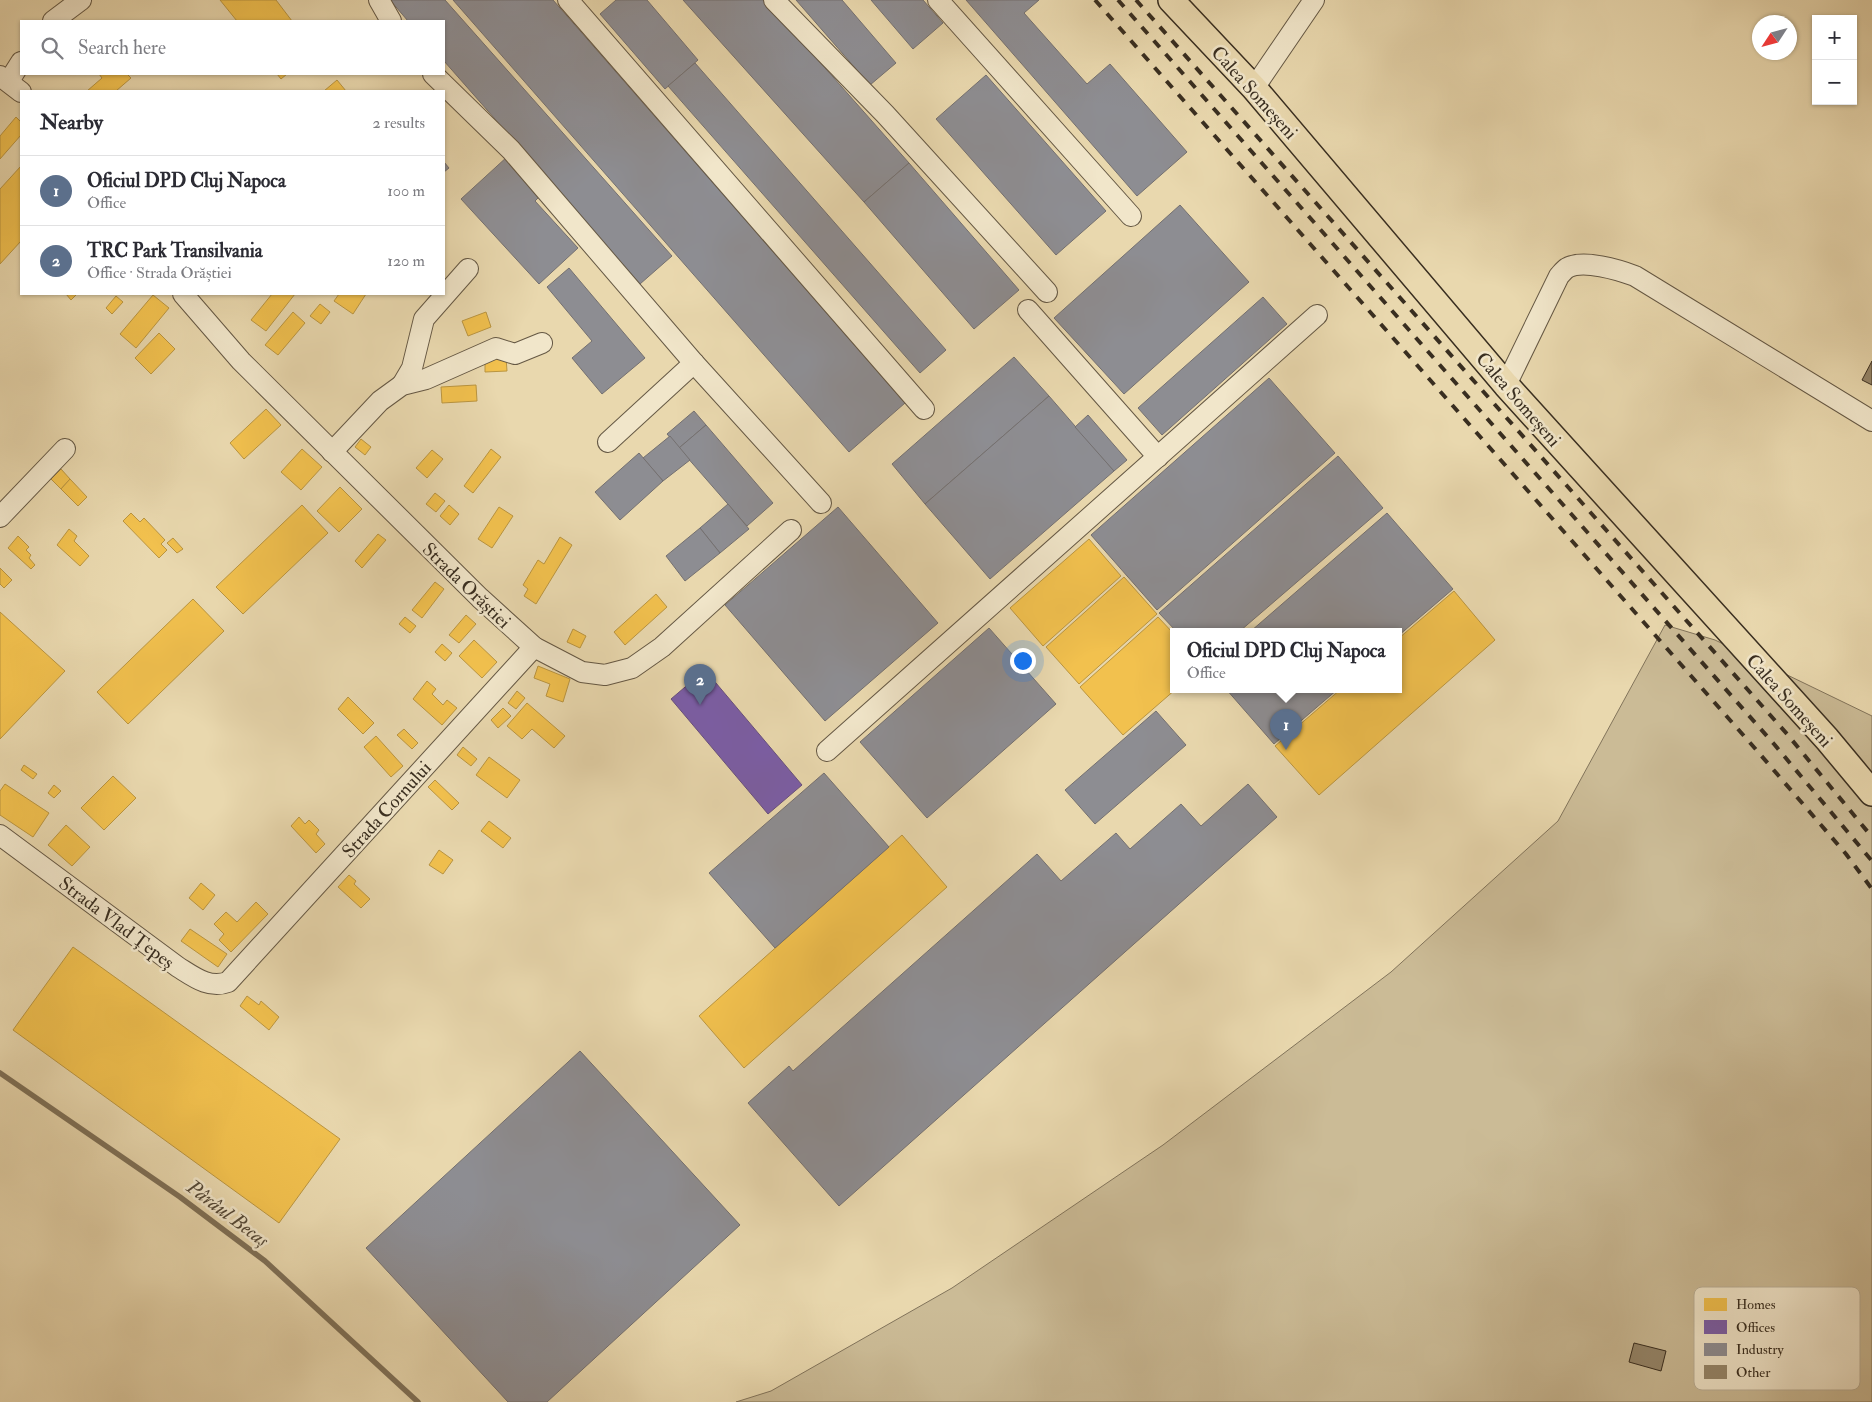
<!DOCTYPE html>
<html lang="en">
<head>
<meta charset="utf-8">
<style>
	body { margin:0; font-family:"IM FELL Double Pica",serif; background:#f7f7f7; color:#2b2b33 }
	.controls { position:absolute; right:15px; top:15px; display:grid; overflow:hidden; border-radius:0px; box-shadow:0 1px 4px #0004 }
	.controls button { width:45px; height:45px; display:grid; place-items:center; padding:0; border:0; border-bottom:1px solid #e1e1e2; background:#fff; color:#2b2b33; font:25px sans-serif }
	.compass { position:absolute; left:1752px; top:15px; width:45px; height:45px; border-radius:50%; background:#fff; box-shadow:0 1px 4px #0004; rotate:234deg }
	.you { position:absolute; left:1022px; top:660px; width:18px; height:18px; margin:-12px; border:4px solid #fff; border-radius:50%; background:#1a73e8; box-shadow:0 0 0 8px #1a73e833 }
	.badge { display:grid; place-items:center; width:32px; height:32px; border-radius:50%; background:#8f2418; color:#fff; font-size:16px; font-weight:700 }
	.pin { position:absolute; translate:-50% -41px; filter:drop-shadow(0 1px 2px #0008) }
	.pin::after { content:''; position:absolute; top:26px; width:18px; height:15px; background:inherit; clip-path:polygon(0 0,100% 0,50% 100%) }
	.popup { position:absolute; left:1170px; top:628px; width:232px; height:65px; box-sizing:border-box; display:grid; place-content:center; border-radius:0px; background:#fff; filter:drop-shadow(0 1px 4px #0005); font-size:16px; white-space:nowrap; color:#7c7c81 }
	.popup b { font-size:19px; color:#2b2b33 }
	.popup::after { content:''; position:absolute; left:50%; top:100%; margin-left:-10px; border:10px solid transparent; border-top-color:#fff }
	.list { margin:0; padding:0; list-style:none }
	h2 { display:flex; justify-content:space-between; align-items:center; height:65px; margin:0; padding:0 20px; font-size:21px }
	h2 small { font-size:16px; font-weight:400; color:#7c7c81 }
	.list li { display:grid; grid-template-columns:32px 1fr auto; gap:15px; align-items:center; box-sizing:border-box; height:70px; padding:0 20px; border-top:1px solid #e1e1e2 }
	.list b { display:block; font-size:19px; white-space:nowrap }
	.list p { margin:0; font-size:16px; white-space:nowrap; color:#7c7c81 }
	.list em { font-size:16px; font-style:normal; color:#7c7c81 }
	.icon { flex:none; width:28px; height:28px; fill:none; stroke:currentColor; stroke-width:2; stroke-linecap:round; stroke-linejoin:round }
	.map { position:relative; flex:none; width:1872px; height:1402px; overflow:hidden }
	.search { position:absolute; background:#fff; box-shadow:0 1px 4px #0004; left:20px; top:20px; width:425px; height:55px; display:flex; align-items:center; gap:12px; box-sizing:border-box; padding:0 18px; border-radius:0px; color:#7c7c81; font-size:19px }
	.panel { position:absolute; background:#fff; box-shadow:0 1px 4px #0004; left:20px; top:90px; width:425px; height:205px; border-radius:0px }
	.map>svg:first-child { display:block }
</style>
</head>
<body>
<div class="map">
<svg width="1872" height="1402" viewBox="0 0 1872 1402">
	<rect width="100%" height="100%" fill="#e9d8ae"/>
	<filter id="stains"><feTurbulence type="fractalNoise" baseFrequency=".004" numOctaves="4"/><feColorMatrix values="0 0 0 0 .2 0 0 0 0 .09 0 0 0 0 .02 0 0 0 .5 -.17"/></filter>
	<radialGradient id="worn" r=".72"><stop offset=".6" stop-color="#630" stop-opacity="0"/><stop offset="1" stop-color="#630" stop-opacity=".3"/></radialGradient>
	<path fill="#cbbb96" stroke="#82745b" d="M1665 625 1715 640 1872 716V1402H736L771 1391 952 1288 1163 1145 1391 972 1558 821Z"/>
	<g fill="#f2c14e" stroke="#ba9540">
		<path d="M220 0H276L292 21H237Z"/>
		<path d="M99 74H127L131 78 116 91H87L102 78Z"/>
		<path d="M277 74H287L281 79Z"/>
		<path d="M337 80 346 91H324Z"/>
		<path d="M16 117 21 122V135L0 159V136Z"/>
		<path d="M21 166V241L0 264V189Z"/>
		<path d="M66 294H77L71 300Z"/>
		<path d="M272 294H295L266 331 251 320Z"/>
		<path d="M339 294H366L353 314 334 301Z"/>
		<path d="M153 295 169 308 136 348 120 334Z"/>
		<path d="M116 296 123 302 112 314 106 308Z"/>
		<path d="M320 304 330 312 321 324 310 316Z"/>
		<path d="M293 312 305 323 278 355 265 345Z"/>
		<path d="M486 312 491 327 468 336 462 321Z"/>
		<path d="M159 333 175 349 151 374 135 358Z"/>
		<path d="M485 357H506L507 371 485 372Z"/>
		<path d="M476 385 477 401 442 403 441 387Z"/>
		<path d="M266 409 281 425 244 459 230 443Z"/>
		<path d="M361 439 371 447 365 455 355 447Z"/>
		<path d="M302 449 322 467 301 490 281 472Z"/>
		<path d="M491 449 501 457 473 493 464 486Z"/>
		<path d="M432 450 443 459 427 478 416 468Z"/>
		<path d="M61 469 70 479 61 489 51 479Z"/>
		<path d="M70 479 87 497 78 506 61 489Z"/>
		<path d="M340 487 362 509 339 532 317 511Z"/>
		<path d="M435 493 445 501 436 512 426 504Z"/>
		<path d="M302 505 328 533 243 614 216 587Z"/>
		<path d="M449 505 459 514 450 525 440 516Z"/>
		<path d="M499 507 513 516 492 548 478 539Z"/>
		<path d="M131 513 140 522 144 518 165 540 161 544 167 550 159 558 123 521Z"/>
		<path d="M69 529 77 536 74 541 89 556 80 566 57 545Z"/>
		<path d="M378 534 386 540 362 568 355 561Z"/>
		<path d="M18 536 29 547 26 550 31 555 29 558 35 565 31 569 8 548Z"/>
		<path d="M560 537 572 545 536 604 524 596 528 589 523 585 538 560 544 564Z"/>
		<path d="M173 538 183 549 177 553 167 543Z"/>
		<path d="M1089 539 1121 576 1043 646 1010 608Z"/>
		<path d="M0 568 12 580 4 588 0 584Z"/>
		<path d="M1124 577 1157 614 1079 684 1046 647Z"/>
		<path d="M435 582 444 589 422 618 412 610Z"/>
		<path d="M1454 591 1495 640 1319 795 1275 746 1341 689H1398V639Z"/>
		<path d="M656 594 667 607 625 645 614 632Z"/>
		<path d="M193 599 224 631 128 724 97 692Z"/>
		<path d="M0 612 65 671 0 739Z"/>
		<path d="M466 615 476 624 459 643 449 635Z"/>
		<path d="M405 617 416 626 410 633 399 624Z"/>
		<path d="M1158 617 1174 634V689H1176L1123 735 1080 687Z"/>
		<path d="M573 629 586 636 580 648 567 642Z"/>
		<path d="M474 640 497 662 482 678 459 656Z"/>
		<path d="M442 644 452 653 445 661 435 652Z"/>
		<path d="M538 666 570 679 563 702 546 696 550 684 534 678Z"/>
		<path d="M427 681 436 689 432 694 443 705 447 700 457 708 442 725 413 699Z"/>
		<path d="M517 691 525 698 516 709 508 703Z"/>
		<path d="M348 697 374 723 363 734 338 709Z"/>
		<path d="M527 703 565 736 554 748 532 729 522 739 507 726Z"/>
		<path d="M503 708 511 716 498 728 491 720Z"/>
		<path d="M404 729 418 743 412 749 397 735Z"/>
		<path d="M376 736 403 766 391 777 364 747Z"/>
		<path d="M463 747 477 759 471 766 457 755Z"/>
		<path d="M489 757 520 780 507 798 476 775Z"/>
		<path d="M24 765 37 774 33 779 21 770Z"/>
		<path d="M113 776 136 798 104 830 81 808Z"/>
		<path d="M435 780 459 803 452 810 428 787Z"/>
		<path d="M5 784 49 813 33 837 0 815V791Z"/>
		<path d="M54 785 61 791 54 798 48 793Z"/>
		<path d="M299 817 305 824 309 820 319 830 316 834 325 844 316 853 291 826Z"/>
		<path d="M489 821 511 838 503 848 481 831Z"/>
		<path d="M66 825 90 847 72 866 48 845Z"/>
		<path d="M902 835 947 887 744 1068 699 1016Z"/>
		<path d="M439 850 453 860 443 874 429 865Z"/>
		<path d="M349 875 356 881 354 884 370 899 361 908 338 887Z"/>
		<path d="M201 883 215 895 203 910 189 898Z"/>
		<path d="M256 902 268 914 231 952 219 940 224 934 214 924 226 912 237 922Z"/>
		<path d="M190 929 227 954 218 967 181 941Z"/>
		<path d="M73 947 340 1139 279 1223 13 1030Z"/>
		<path d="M247 996 259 1005 261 1001 279 1017 269 1030 240 1006Z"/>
	</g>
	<path fill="#7b5ea7" stroke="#67507e" d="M705 670 802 785 768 814 671 699Z"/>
	<g fill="#8d8d92" stroke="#747070">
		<path d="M390 0H445L672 256 640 284 444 61V21H408Z"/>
		<path d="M453 0H553L905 403 849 452Z"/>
		<path d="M616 0H647L698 60 665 89 600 14Z"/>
		<path d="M683 0H765L909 163 864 202Z"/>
		<path d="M796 0H842L896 63 870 85Z"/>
		<path d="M871 0H923L943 23 913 49Z"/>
		<path d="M966 0H1039L1024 13 1087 84 1110 64 1187 152 1137 196Z"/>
		<path d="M695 63 946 350 920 373 668 86Z"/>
		<path d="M986 75 1106 211 1056 255 936 119Z"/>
		<path d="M508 156 542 194 535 201 578 248 539 284 461 199Z"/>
		<path d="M444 162 449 168 444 172Z"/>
		<path d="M909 163 1019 290 974 329 864 202Z"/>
		<path d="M1180 205 1249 282 1124 394 1054 318Z"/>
		<path d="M569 268 645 358 602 394 572 358 592 341 547 287Z"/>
		<path d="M1263 297 1287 324 1162 435 1138 408Z"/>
		<path d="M1014 357 1049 396 925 504 892 464Z"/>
		<path d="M1269 378 1335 453 1157 610 1091 535Z"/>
		<path d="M1049 396 1114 471 990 579 925 504Z"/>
		<path d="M694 411 706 425 679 448 667 434Z"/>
		<path d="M1088 415 1127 460 1114 471 1075 427Z"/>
		<path d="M706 425 773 503 747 526 679 448Z"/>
		<path d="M670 436 690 460 663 481 643 458Z"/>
		<path d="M639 453 663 481 620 520 595 492Z"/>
		<path d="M1338 456 1383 508 1240 631H1176L1159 613Z"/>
		<path d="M728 504 749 529 720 553 700 528Z"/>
		<path d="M838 507 938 623 825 721 725 605Z"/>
		<path d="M1387 513 1453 589 1398 636V631H1251Z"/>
		<path d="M700 528 720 553 685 581 666 556Z"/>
		<path d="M989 628 1056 704 927 818 860 742Z"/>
		<path d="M1226 689H1338L1274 744Z"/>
		<path d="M1156 711 1186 745 1095 824 1065 790Z"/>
		<path d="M824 773 889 847 775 948 709 873Z"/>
		<path d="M1248 784 1277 817 839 1206 748 1103 789 1066 793 1071 1037 854 1061 881 1116 833 1130 849 1181 804 1201 826Z"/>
		<path d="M580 1051 740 1225 547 1402H508L366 1248Z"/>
	</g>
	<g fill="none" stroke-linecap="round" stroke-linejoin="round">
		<path stroke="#7f7158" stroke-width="5.5" d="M0 1073 180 1197 265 1261 418 1402"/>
	</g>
	<g fill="#95866a" stroke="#392e20">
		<path d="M1872 361V385L1862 380Z"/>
		<path d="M1634 1343 1666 1351 1661 1371 1629 1362Z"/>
	</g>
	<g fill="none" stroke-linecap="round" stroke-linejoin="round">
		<defs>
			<g id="minor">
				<path d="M379 0 391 21"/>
				<path d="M568 0 924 409"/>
				<path d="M774 0 885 114 1047 292"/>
				<path d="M938 0 1131 216"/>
				<path d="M53 21 81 0"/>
				<path d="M433 74 511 150 694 363 821 503"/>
				<path d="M0 76 21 92"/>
				<path d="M9 81 21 62"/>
				<path d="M1254 88 1314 0"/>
				<path d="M183 294 241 361 480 598 534 647 582 672 605 675 632 668 662 647 791 530"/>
				<path d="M1028 310 1158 457"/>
				<path d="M402 385 412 368 424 319 468 269"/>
				<path d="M1506 385 1559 276C1561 274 1564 270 1567 268 1583 259 1619 270 1635 276L1872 421"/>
				<path d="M608 442 694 363"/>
				<path d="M332 452 380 401 402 385 426 379 496 348 515 354 542 343"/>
				<path d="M0 517 65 449"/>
				<path d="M827 751 1317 315"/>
				<path d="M0 835 178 967C194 977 209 989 228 982L534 647"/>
			</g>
			<path id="major" d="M1171 0 1254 88 1506 385 1827 739 1872 793"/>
		</defs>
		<use href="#minor" stroke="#655844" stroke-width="22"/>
		<use href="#major" stroke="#392e20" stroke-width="28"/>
		<use href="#minor" stroke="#f1e6ca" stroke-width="20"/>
		<use href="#major" stroke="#e9d8ae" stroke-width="25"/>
		<g stroke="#392e20" stroke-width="4" stroke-dasharray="9 9" stroke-linecap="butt">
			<path d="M1095 0 1759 753 1846 854 1872 889"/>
			<path d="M1118 0 1774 744 1872 861"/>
			<path d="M1136 0 1787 734 1872 837"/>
		</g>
	</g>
	<g text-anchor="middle" stroke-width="5" stroke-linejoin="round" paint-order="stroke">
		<g font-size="19" fill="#392e20" stroke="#f1e6ca">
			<text transform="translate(1255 92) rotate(48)" y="7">Calea Someșeni</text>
			<text transform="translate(1519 399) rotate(49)" y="7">Calea Someșeni</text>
			<text transform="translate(467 585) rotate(44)" y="7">Strada Orăștiei</text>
			<text transform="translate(1790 700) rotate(48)" y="7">Calea Someșeni</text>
			<text transform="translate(386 809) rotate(-48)" y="7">Strada Cornului</text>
			<text transform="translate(117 922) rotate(37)" y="7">Strada Vlad Țepeș</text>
		</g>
		<g font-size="20" font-style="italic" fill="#564a38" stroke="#f1e6ca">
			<text transform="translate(228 1213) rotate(37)" y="7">Pârâul Becaș</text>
		</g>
	</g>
	<rect x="1694" y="1287" width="166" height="103" rx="8" fill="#f1e6ca" stroke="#baaf97" stroke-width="1"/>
	<rect x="1704" y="1298" width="23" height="13" fill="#f2c14e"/>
	<rect x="1704" y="1320" width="23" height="14" fill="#7b5ea7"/>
	<rect x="1704" y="1343" width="23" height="13" fill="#8d8d92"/>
	<rect x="1704" y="1365" width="23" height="14" fill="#95866a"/>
	<g font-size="14" fill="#392e20">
		<text x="1736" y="1309">Homes</text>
		<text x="1736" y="1332">Offices</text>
		<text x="1736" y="1354">Industry</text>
		<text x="1736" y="1377">Other</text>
	</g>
	<rect width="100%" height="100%" filter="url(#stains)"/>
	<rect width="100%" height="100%" fill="url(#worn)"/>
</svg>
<div class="controls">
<button>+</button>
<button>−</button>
</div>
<svg class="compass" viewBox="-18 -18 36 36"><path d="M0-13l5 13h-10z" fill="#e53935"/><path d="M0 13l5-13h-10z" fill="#7c7c81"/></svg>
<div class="you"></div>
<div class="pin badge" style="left:1286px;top:750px;background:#5c6f8a">1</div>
<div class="popup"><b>Oficiul DPD Cluj Napoca</b>Office</div>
<div class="pin badge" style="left:700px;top:705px;background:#5c6f8a">2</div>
<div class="search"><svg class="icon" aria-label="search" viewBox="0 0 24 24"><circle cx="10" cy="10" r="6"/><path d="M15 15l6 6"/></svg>Search here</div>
<section class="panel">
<h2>Nearby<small>2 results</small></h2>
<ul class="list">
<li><span class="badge" style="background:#5c6f8a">1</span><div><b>Oficiul DPD Cluj Napoca</b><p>Office</p></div><em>100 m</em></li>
<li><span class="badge" style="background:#5c6f8a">2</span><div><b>TRC Park Transilvania</b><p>Office · Strada Orăștiei</p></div><em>120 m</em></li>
</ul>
</section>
</div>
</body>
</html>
